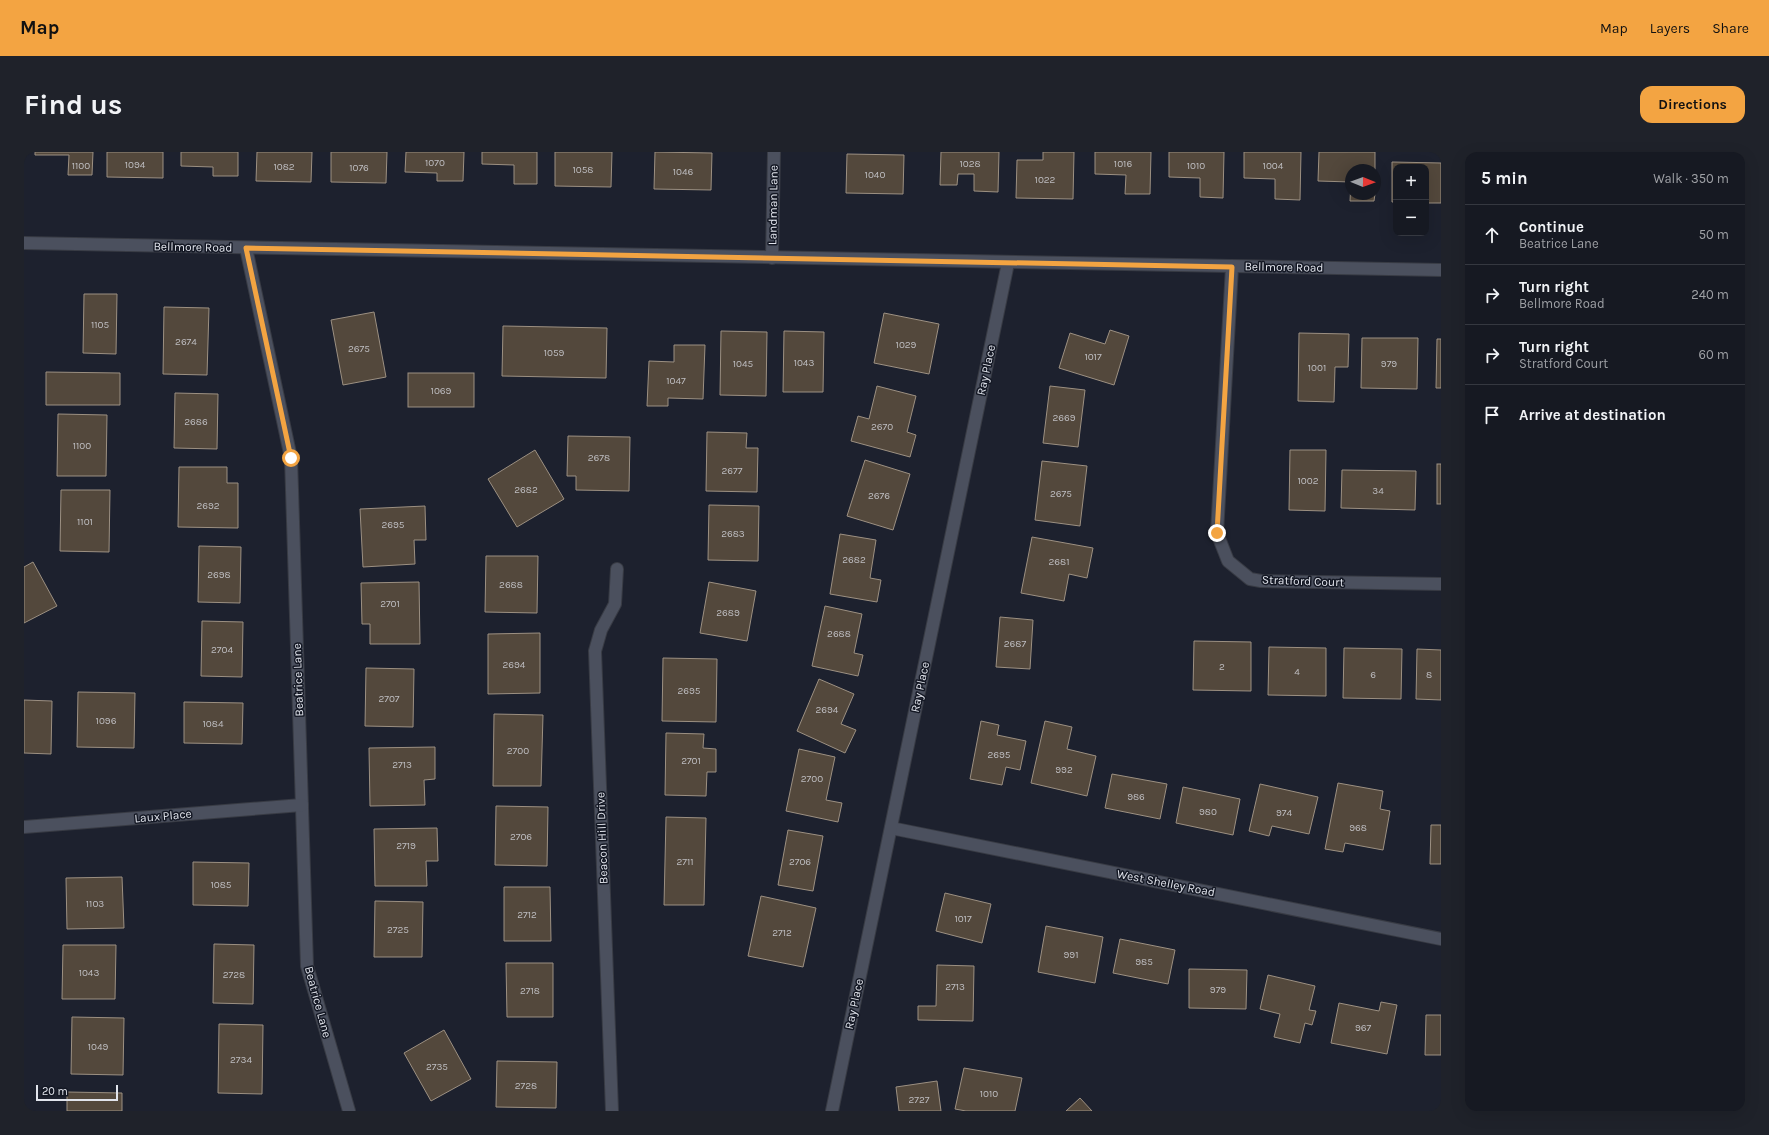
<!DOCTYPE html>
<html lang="en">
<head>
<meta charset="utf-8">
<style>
	body { margin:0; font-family:Karla,sans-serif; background:#1f222a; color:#f1f3f6 }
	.controls { position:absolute; right:12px; top:12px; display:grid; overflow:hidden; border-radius:8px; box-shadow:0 4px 16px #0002 }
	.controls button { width:36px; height:36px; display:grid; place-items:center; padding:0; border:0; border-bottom:1px solid #353840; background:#161922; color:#f1f3f6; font:20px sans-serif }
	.compass { position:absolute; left:1321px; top:12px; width:36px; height:36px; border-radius:50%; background:#161922; box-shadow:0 4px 16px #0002; rotate:91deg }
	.scale { position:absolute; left:12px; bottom:10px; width:82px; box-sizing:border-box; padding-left:4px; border:2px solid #e1e4ec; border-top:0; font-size:11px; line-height:14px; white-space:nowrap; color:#e1e4ec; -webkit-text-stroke:3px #141824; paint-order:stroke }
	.stop { position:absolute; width:12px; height:12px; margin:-9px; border:3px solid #f3a442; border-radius:50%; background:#fff }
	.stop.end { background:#f3a442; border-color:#fff; box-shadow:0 1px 4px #0008 }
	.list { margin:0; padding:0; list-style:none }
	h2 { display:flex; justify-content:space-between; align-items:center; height:52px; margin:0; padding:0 16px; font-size:17px }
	h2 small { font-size:13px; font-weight:400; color:#9ea0a5 }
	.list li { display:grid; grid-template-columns:26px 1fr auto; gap:12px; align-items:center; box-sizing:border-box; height:60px; padding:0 16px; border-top:1px solid #353840 }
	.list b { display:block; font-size:15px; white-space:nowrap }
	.list p { margin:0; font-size:13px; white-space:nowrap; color:#9ea0a5 }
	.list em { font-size:13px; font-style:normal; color:#9ea0a5 }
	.icon { flex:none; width:22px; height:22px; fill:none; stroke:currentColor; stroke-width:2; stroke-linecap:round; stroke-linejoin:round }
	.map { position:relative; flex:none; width:1417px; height:959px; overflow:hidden; border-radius:12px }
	header { display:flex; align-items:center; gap:24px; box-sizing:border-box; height:56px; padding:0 20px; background:#f3a442; color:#111 }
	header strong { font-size:19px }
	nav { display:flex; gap:22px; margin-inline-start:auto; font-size:14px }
	.intro { display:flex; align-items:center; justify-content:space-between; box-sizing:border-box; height:96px; padding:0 24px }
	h1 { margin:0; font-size:28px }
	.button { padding:10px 18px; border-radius:12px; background:#f3a442; color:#111; font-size:14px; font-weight:700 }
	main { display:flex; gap:24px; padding:0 24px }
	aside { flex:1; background:#161922; border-radius:12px; box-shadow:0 4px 16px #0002 }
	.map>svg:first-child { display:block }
</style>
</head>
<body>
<header>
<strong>Map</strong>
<nav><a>Map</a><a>Layers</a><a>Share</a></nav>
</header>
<div class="intro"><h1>Find us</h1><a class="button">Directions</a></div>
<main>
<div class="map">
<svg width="1417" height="959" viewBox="0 0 1417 959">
	<rect width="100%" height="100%" fill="#1d212e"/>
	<g fill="#53483c" stroke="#9c9082">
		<path d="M11 0H69L68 23H44L45 3H11Z"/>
		<path d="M83 0H139V26L83 25Z"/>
		<path d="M157 0H214V24H189V15L157 14Z"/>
		<path d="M233 0H288L287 30 232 29Z"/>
		<path d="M307 0H363L362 31 307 30Z"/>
		<path d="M382 0H440L439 29H413V21L381 20Z"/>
		<path d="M458 0H513V32H490V13L458 12Z"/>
		<path d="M531 0H588L587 35 531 34Z"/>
		<path d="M631 0 688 1 687 38 630 37Z"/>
		<path d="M917 0H975L974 40 950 39V22H934L933 33H916Z"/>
		<path d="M1019 0H1050L1049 47 992 46 993 8H1019Z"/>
		<path d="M1071 0H1127L1126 42H1101L1102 23 1071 22Z"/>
		<path d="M1145 0H1200L1199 46 1176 45V26L1145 25Z"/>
		<path d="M1220 0H1277L1276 48 1251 47V27L1220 26Z"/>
		<path d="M1295 0H1351V18H1327V42H1351L1350 49H1326L1327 30 1294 29Z"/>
		<path d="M823 2 880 3 879 42 822 41Z"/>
		<path d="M1368 10 1417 11V51H1402V15H1372V50H1368Z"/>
		<path d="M60 142H93L92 202 59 201Z"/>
		<path d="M140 155 185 156 183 223 139 222Z"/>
		<path d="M350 160 362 225 319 233 307 168Z"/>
		<path d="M860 161 915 172 905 222 850 211Z"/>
		<path d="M479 174 583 176 582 226 478 224Z"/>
		<path d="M1086 178 1105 184 1090 233 1035 216 1046 181 1081 192Z"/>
		<path d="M697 179 743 180 742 244 696 243Z"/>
		<path d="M760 179 800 180 799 240H759Z"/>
		<path d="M1275 181 1325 182 1324 215H1311L1310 250 1274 249Z"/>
		<path d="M1338 186H1394L1393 237 1337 236Z"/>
		<path d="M1413 187H1417V236H1412Z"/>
		<path d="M650 193H681L679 247 644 246V254H623L625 209 650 210Z"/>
		<path d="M22 220 96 221V253H22Z"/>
		<rect x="384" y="221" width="66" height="34"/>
		<path d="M853 234 892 244 883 280 892 283 886 305 827 289 834 264 845 267Z"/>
		<path d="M1026 234 1061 238 1054 295 1019 291Z"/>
		<path d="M151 241 194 242 193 297 150 296Z"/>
		<path d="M34 262 83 263 82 324H33Z"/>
		<path d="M683 280 723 281 722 296H734L733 340 682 339Z"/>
		<path d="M544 284 606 285 605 339 552 338V324H543Z"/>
		<path d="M511 298 540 347 493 375 464 327Z"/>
		<path d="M1266 298H1302L1301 359 1265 358Z"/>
		<path d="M841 308 886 322 869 378 823 364Z"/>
		<path d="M1018 309 1063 314 1056 374 1011 368Z"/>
		<rect x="1413" y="312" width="4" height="40"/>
		<path d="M155 315H203V331H214V376L154 375Z"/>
		<path d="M1318 318 1392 319 1391 358 1317 356Z"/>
		<path d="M37 338H86L85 400 36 399Z"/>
		<path d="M685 353 735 354 734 409 684 408Z"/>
		<path d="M401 354 402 388H390L391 412 339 415 336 357Z"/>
		<path d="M816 382 852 388 846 426 857 428 853 450 806 442Z"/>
		<path d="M1008 385 1069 396 1063 426 1045 422 1040 449 997 441Z"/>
		<path d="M175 394 217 395 216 451 174 450Z"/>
		<path d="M462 404H514L513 461 461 460Z"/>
		<path d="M9 410 33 454 0 471V415Z"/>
		<path d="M395 430 396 492H346V472H338L337 431Z"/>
		<path d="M685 430 732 439 723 489 676 481Z"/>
		<path d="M801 454 838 462 830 501 839 503 834 524 788 514Z"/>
		<path d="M976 465 1009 468 1006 517 972 515Z"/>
		<path d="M178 469 219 470 218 525 177 524Z"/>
		<path d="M516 481V541L464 542V482Z"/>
		<path d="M1170 489 1227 490V539L1169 538Z"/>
		<path d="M1245 495 1302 496V544L1244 543Z"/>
		<path d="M1320 496 1378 497 1377 547 1319 546Z"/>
		<path d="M1393 497 1417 498V548L1392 547Z"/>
		<path d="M639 506 693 507 692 570 638 569Z"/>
		<path d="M342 516 390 517 389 575 341 574Z"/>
		<path d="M795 527 830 542 817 572 832 578 821 601 773 579Z"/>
		<path d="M54 540 111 541 110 596 53 595Z"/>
		<path d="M0 548 28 549 27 602 0 601Z"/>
		<path d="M160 550 219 551 218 592 160 591Z"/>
		<path d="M470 562 519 563 517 634H469Z"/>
		<path d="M957 569 975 573 973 583 1002 589 996 618 982 615 978 633 946 627Z"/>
		<path d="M1021 569 1048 575 1043 597 1072 604 1063 644 1007 631Z"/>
		<path d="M642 581 680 582 679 596 692 597V620H683L682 644 641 643Z"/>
		<path d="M411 595V627L400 628 401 653 346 654 345 596Z"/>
		<path d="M775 597 811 605 802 648 818 651 814 670 762 659Z"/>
		<path d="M1088 622 1143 632 1136 667 1081 656Z"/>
		<path d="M1314 631 1359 639 1356 657 1366 659 1359 698 1321 691 1319 700 1301 697Z"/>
		<path d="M1236 632 1294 645 1285 682 1248 674 1245 684 1225 679Z"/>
		<path d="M1159 635 1216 647 1209 683 1152 671Z"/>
		<path d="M472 654 524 655 523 714 471 713Z"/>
		<path d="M642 665 682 666 680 753H640Z"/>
		<path d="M1407 673H1417V712H1406Z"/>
		<path d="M413 676 414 709H402L403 734H351L350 677Z"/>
		<path d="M764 678 799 684 789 739 754 733Z"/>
		<path d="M169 710 225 711 224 754 169 753Z"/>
		<path d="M98 725 100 776 43 777 42 726Z"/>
		<path d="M480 735H526L527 789H480Z"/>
		<path d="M921 741 967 752 958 791 912 779Z"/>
		<path d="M737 744 792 756 779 815 724 804Z"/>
		<path d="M351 749 399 750 398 805H350Z"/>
		<path d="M1022 774 1079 785 1071 831 1014 820Z"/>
		<path d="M1096 787 1151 798 1144 832 1089 821Z"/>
		<path d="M190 792 230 793 229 852 189 851Z"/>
		<path d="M39 793H92L91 847H38Z"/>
		<path d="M482 811H529V865H483Z"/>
		<path d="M913 813 950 814 949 869 894 868V854H912Z"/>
		<path d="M1165 817 1223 818 1222 857 1165 856Z"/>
		<path d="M1244 823 1291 834 1285 858 1292 859 1288 873 1281 871 1276 891 1250 885 1256 862 1236 857Z"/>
		<path d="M1357 850 1373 853 1363 902 1307 891 1315 851 1355 859Z"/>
		<path d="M1402 863H1417V903H1401Z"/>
		<path d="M48 865 100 866 99 923 47 922Z"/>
		<path d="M195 872 239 873 238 942 194 941Z"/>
		<path d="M420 878 447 927 407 949 380 901Z"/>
		<path d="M473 909 533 910 532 956 472 955Z"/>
		<path d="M940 916 998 926 991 959H942L931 957Z"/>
		<path d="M913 929 917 959H875L872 935Z"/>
		<path d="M43 940 98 941V959H43Z"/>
		<path d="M1056 946 1068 959H1042Z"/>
	</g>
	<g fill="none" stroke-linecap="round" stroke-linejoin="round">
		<defs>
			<g id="street">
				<path d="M222 96 267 306 283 814 325 959"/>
				<path d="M748 106 750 0"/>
				<path d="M1208 115 1193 381 1204 409 1226 427 1237 429 1417 432"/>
				<path d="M0 675 278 653"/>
				<path d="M867 676 1417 787"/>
				<path d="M588 959 571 499 577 478 591 452 593 417"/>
				<path d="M808 959 984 111"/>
			</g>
			<path id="secondary" d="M0 91 1417 118"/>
		</defs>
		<use href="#street" stroke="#383b44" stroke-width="14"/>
		<use href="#secondary" stroke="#383b44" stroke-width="14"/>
		<use href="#street" stroke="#4b505e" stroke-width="12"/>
		<use href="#secondary" stroke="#4b505e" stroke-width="12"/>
	</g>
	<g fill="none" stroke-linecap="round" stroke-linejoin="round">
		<path stroke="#f3a442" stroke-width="5" d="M267 306 222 96 1208 115 1193 381"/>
	</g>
	<g text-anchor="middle" stroke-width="3" stroke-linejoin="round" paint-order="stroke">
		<g font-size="10" fill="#bebdc0">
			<text x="411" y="14">1070</text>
			<text x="946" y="15">1028</text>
			<text x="1099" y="15">1016</text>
			<text x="111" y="16">1094</text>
			<text x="57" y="17">1100</text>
			<text x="1172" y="17">1010</text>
			<text x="1249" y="17">1004</text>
			<text x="260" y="18">1082</text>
			<text x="335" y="19">1076</text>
			<text x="559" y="21">1058</text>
			<text x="659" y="23">1046</text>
			<text x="851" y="26">1040</text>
			<text x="1021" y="31">1022</text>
			<text x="76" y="176">1105</text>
			<text x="162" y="193">2674</text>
			<text x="882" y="196">1029</text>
			<text x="335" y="200">2675</text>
			<text x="530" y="204">1059</text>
			<text x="1069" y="208">1017</text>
			<text x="780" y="214">1043</text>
			<text x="719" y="215">1045</text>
			<text x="1365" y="215">979</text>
			<text x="1293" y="219">1001</text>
			<text x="652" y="232">1047</text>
			<text x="417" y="242">1069</text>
			<text x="1040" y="269">2669</text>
			<text x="172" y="273">2686</text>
			<text x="858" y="278">2670</text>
			<text x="58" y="297">1100</text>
			<text x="575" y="309">2678</text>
			<text x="708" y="322">2677</text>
			<text x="1284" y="332">1002</text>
			<text x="502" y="341">2682</text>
			<text x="1354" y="342">34</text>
			<text x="1037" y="345">2675</text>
			<text x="855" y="347">2676</text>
			<text x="184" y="357">2692</text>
			<text x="61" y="373">1101</text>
			<text x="369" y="376">2695</text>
			<text x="709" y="385">2683</text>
			<text x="830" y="411">2682</text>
			<text x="1035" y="413">2681</text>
			<text x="195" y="426">2698</text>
			<text x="487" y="436">2688</text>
			<text x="366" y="455">2701</text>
			<text x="704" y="464">2689</text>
			<text x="815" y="485">2688</text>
			<text x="991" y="495">2687</text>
			<text x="198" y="501">2704</text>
			<text x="490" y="516">2694</text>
			<text x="1198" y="518">2</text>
			<text x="1273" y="523">4</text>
			<text x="1349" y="526">6</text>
			<text x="1405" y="526">8</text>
			<text x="665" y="542">2695</text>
			<text x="365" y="550">2707</text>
			<text x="803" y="561">2694</text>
			<text x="82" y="572">1096</text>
			<text x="189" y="575">1084</text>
			<text x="494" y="602">2700</text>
			<text x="975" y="606">2695</text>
			<text x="667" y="612">2701</text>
			<text x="378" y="616">2713</text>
			<text x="1040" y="621">992</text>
			<text x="788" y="630">2700</text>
			<text x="1112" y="648">986</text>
			<text x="1184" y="663">980</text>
			<text x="1260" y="664">974</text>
			<text x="1334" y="679">968</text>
			<text x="497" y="688">2706</text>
			<text x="382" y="697">2719</text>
			<text x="661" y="713">2711</text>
			<text x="776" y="713">2706</text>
			<text x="197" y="736">1085</text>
			<text x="71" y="755">1103</text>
			<text x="503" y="766">2712</text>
			<text x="939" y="770">1017</text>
			<text x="374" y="781">2725</text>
			<text x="758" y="784">2712</text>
			<text x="1047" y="806">991</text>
			<text x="1120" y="813">985</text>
			<text x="65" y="824">1043</text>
			<text x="210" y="826">2728</text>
			<text x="931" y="838">2713</text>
			<text x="1194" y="841">979</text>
			<text x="506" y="842">2718</text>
			<text x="1339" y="879">967</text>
			<text x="74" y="898">1049</text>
			<text x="217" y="911">2734</text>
			<text x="413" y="918">2735</text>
			<text x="502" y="937">2728</text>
			<text x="965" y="945">1010</text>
			<text x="895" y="951">2727</text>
		</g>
		<g font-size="12" fill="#e1e4ec" stroke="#141824">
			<text transform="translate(749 53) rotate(-89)" y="4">Landman Lane</text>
			<text transform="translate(169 95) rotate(1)" y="4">Bellmore Road</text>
			<text transform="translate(1260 115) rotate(1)" y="4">Bellmore Road</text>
			<text transform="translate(962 218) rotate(-78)" y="4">Ray Place</text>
			<text transform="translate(1279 429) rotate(2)" y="4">Stratford Court</text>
			<text transform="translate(274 528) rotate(-92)" y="4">Beatrice Lane</text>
			<text transform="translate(896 535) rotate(-78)" y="4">Ray Place</text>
			<text transform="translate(139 664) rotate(-5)" y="4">Laux Place</text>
			<text transform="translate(578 686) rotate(-92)" y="4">Beacon Hill Drive</text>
			<text transform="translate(1142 731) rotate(11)" y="4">West Shelley Road</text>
			<text transform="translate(294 850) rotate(75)" y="4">Beatrice Lane</text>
			<text transform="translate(830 852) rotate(-78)" y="4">Ray Place</text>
		</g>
	</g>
</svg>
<div class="controls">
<button>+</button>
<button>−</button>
</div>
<svg class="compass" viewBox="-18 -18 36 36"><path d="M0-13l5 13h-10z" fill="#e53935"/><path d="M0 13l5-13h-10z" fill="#9ea0a5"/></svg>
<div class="scale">20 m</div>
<div class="stop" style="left:267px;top:306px"></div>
<div class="stop end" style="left:1193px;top:381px"></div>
</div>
<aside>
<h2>5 min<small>Walk · 350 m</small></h2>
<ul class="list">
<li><svg class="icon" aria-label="ahead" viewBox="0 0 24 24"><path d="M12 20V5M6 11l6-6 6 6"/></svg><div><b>Continue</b><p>Beatrice Lane</p></div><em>50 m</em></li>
<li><svg class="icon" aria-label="right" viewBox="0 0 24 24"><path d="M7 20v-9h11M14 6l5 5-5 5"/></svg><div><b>Turn right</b><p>Bellmore Road</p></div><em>240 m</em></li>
<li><svg class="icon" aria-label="right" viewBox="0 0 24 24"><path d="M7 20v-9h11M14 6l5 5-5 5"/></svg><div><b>Turn right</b><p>Stratford Court</p></div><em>60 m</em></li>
<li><svg class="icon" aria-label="arrive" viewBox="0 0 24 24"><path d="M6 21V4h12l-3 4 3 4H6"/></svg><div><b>Arrive at destination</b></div></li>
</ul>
</aside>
</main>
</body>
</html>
